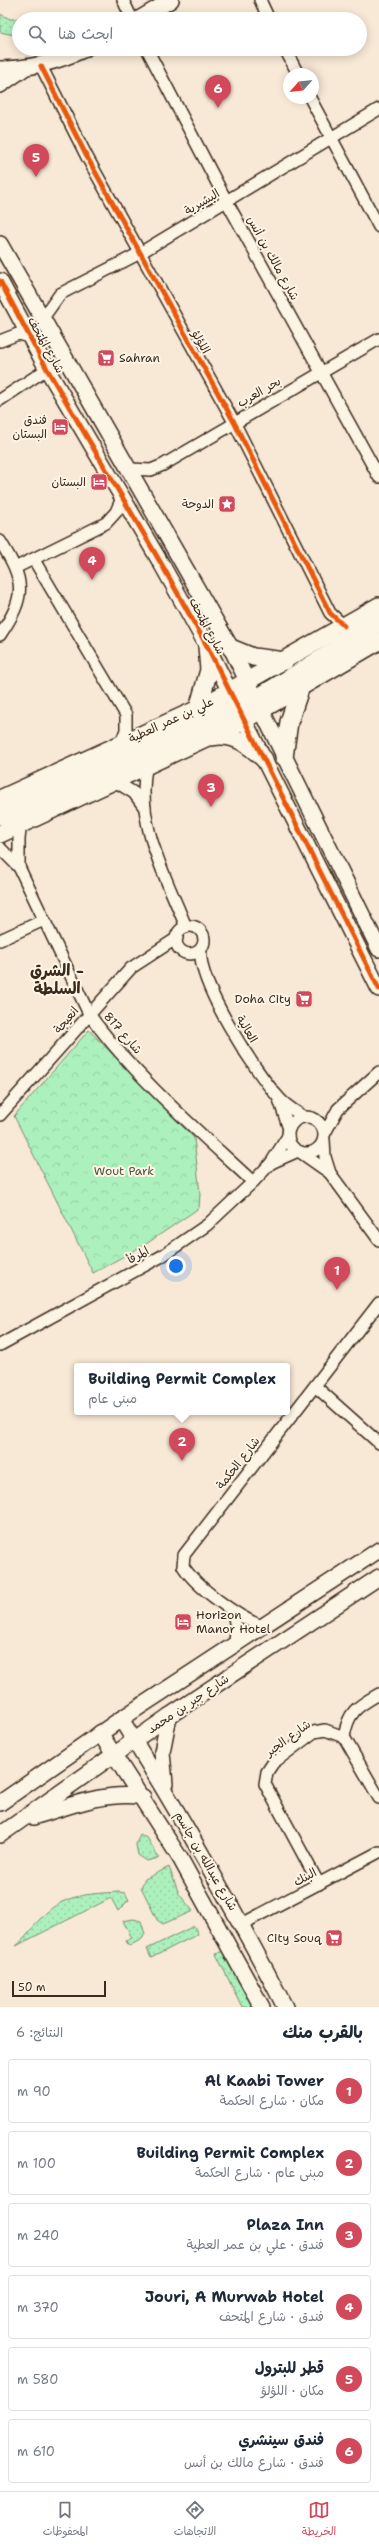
<!DOCTYPE html>
<html lang="ar">
<head>
<meta charset="utf-8">
<style>
	body { margin:0; font-family:"Shantell Sans","Playpen Sans Arabic",sans-serif; background:#f6f6f7; color:#1f2937; direction:rtl }
	.compass { position:absolute; left:283px; top:68px; width:36px; height:36px; border-radius:50%; background:#fff; box-shadow:0 2px 10px #0003; rotate:243deg }
	.scale { position:absolute; left:12px; bottom:10px; width:94px; box-sizing:border-box; padding-left:4px; border:2px solid #3b2a1e; border-top:0; font-size:11px; line-height:14px; white-space:nowrap; color:#3b2a1e; -webkit-text-stroke:3px #fcf5e5; paint-order:stroke }
	.you { position:absolute; left:176px; top:1266px; width:14px; height:14px; margin:-10px; border:3px solid #fff; border-radius:50%; background:#1a73e8; box-shadow:0 0 0 6px #1a73e833 }
	.badge { display:grid; place-items:center; width:26px; height:26px; border-radius:50%; background:#d1495b; color:#fff; font-size:13px; font-weight:700 }
	.pin { position:absolute; translate:-50% -33px; filter:drop-shadow(0 1px 2px #0008) }
	.pin::after { content:''; position:absolute; top:21px; width:14px; height:12px; background:inherit; clip-path:polygon(0 0,100% 0,50% 100%) }
	.popup { position:absolute; left:74px; top:1363px; width:216px; height:52px; box-sizing:border-box; display:grid; place-content:center; border-radius:4px; background:#fff; filter:drop-shadow(0 1px 3px #0005); font-size:13px; white-space:nowrap; color:#747a83 }
	.popup b { font-size:15px; color:#1f2937 }
	.popup::after { content:''; position:absolute; left:50%; top:100%; margin-left:-8px; border:8px solid transparent; border-top-color:#fff }
	.list { margin:0; padding:0; list-style:none }
	h2 { display:flex; justify-content:space-between; align-items:center; height:52px; margin:0; padding:0 16px; font-size:17px }
	h2 small { font-size:13px; font-weight:400; color:#747a83 }
	.list li { display:grid; grid-template-columns:26px 1fr auto; gap:12px; align-items:center; box-sizing:border-box; height:64px; margin:0 8px 8px; padding:0 8px; border:1px solid #e0e1e3; border-radius:4px }
	.list b { display:block; font-size:15px; white-space:nowrap }
	.list p { margin:0; font-size:13px; white-space:nowrap; color:#747a83 }
	.list em { font-size:13px; font-style:normal; color:#747a83 }
	.icon { flex:none; width:22px; height:22px; fill:none; stroke:currentColor; stroke-width:2; stroke-linecap:round; stroke-linejoin:round }
	.map { position:relative; flex:none; width:379px; height:2007px; overflow:hidden; direction:ltr }
	.search { position:absolute; background:#fff; box-shadow:0 2px 10px #0003; left:12px; right:12px; top:12px; height:44px; display:flex; align-items:center; gap:10px; box-sizing:border-box; padding:0 14px; border-radius:22px; color:#747a83; font-size:15px }
	.sheet { height:484px; background:#fff }
	nav { display:flex; justify-content:space-around; align-items:center; box-sizing:border-box; height:56px; border-top:1px solid #e0e1e3; background:#fff; font-size:11px; color:#747a83 }
	nav a { display:grid; justify-items:center; gap:2px }
	nav .on { color:#d1495b }
	.map>svg:first-child { display:block }
</style>
</head>
<body>
<div class="map">
<svg width="379" height="2007" viewBox="0 0 379 2007">
	<defs>
		<pattern id="grass-dots" width="8" height="8" patternUnits="userSpaceOnUse"><rect width="8" height="8" fill="#acf1bd"/><path d="M2 2h.1M6 6h.1" fill="none" stroke="#95cfa2" stroke-width="1.8" stroke-linecap="round"/></pattern>
		<pattern id="forest-crowns" width="20" height="18" patternUnits="userSpaceOnUse"><rect width="20" height="18" fill="#acf1bd"/><path d="M2 6a3 3 0 1 1 6 0M12 15a3 3 0 1 1 6 0" fill="none" stroke="#95cfa2"/></pattern>
	</defs>
	<rect width="100%" height="100%" fill="#f8e8d6"/>
	<filter id="ink" filterUnits="userSpaceOnUse"><feTurbulence type="fractalNoise" baseFrequency=".025" numOctaves="2"/><feDisplacementMap in="SourceGraphic" scale="8" xChannelSelector="R" yChannelSelector="G"/><feConvolveMatrix kernelMatrix="1 2 1 2 8 2 1 2 1" color-interpolation-filters="sRGB"/></filter>
	<g filter="url(#ink)">
		<g fill="url(#grass-dots)" stroke="#748e6e">
			<path d="M0 14 10 19H19V36L0 32Z"/>
			<path d="M140 1834 148 1839 159 1858 147 1861 138 1855 136 1845Z"/>
			<path d="M169 1867 179 1894 193 1911 163 1924 157 1920 141 1887 145 1879Z"/>
			<path d="M119 1892 125 1893 129 1900 118 1911 111 1898 16 1946C26 1938 32 1928 40 1919 62 1894 88 1894 119 1892Z"/>
			<path d="M133 1919 141 1921 145 1934 142 1939 129 1946 126 1941 132 1938 123 1921Z"/>
			<path d="M194 1926 198 1934 151 1958 147 1949Z"/>
			<path d="M225 1950 253 2007H242L216 1954Z"/>
		</g>
		<path fill="url(#forest-crowns)" stroke="#748e6e" d="M89 1030 194 1138 200 1194 199 1208 146 1244 93 1273 14 1116Z"/>
		<g fill="none" stroke-linecap="round" stroke-linejoin="round">
			<defs>
				<g id="street">
					<path d="M123 0 132 19"/>
					<path d="M260 0 269 19"/>
					<path d="M147 49 227 202 379 477"/>
					<path d="M285 49 298 74"/>
					<path d="M41 66 87 157 234 422 330 613 344 626"/>
					<path d="M310 98 379 227"/>
					<path d="M43 318 60 294 140 253 379 109"/>
					<path d="M0 341 18 334 30 337"/>
					<path d="M0 400 47 369"/>
					<path d="M130 469 151 470 163 465 379 339"/>
					<path d="M0 541C25 581 27 595 0 635"/>
					<path d="M34 560 126 715V730L121 743"/>
					<path d="M17 567 106 523 116 512 122 498"/>
					<path d="M147 763C134 822 165 874 186 927"/>
					<path d="M113 780 134 793 145 808"/>
					<path d="M0 848 19 867 89 1014C133 1075 198 1131 253 1182"/>
					<path d="M19 867V839L21 823"/>
					<circle cx="190" cy="940" r="14"/>
					<path d="M0 940 44 920"/>
					<path d="M201 949C196 982 256 1073 279 1098 286 1106 295 1111 304 1117"/>
					<path d="M279 1099 289 1129"/>
					<path d="M0 1115 131 968 177 938"/>
					<circle cx="306" cy="1135" r="18"/>
					<path d="M325 1133 338 1109 379 1072"/>
					<path d="M324 1140 325 1157 330 1173 379 1240"/>
					<path d="M300 1152 330 1173"/>
					<path d="M271 1163 298 1151"/>
					<path d="M0 1345 162 1256 207 1225 253 1182 271 1163 288 1136"/>
					<path d="M315 1386 379 1443"/>
					<path d="M233 1612 236 1628 235 1644"/>
					<path d="M262 1626C239 1618 196 1587 183 1566L184 1555 379 1303"/>
					<path d="M344 1737C348 1711 358 1706 379 1694"/>
					<path d="M319 1884 265 1784 267 1772 273 1763 314 1732 325 1730 344 1737 379 1798"/>
					<path d="M242 1924 379 1852"/>
				</g>
				<g id="secondary">
					<path d="M139 19 171 0"/>
					<path d="M0 69C31 69 57 62 85 49"/>
					<path d="M0 85 23 69"/>
					<path d="M0 244 231 648 379 949"/>
					<path d="M0 281 47 369 162 565 207 646 379 989"/>
					<path d="M121 1719C179 1813 234 1908 285 2007"/>
					<path d="M100 1733 180 1858 262 2007"/>
					<path d="M165 1784 162 1752 169 1716"/>
					<path d="M0 1803 121 1719 379 1550"/>
					<path d="M33 1817C67 1807 108 1790 143 1797"/>
					<path d="M0 1835 169 1716 379 1577"/>
				</g>
				<g id="primary">
					<path d="M231 648 253 657 285 661"/>
					<path d="M198 709 209 670 207 646"/>
					<path d="M246 712 257 698 379 623"/>
					<path d="M212 737C234 732 249 745 264 759"/>
					<path d="M284 757 289 722 300 689"/>
					<path d="M0 799 198 709 379 606"/>
					<path d="M0 816 237 707C248 701 251 693 248 681"/>
					<path d="M0 834 244 720 379 641"/>
				</g>
			</defs>
			<use href="#street" stroke="#3b2a1e" stroke-width="14"/>
			<use href="#secondary" stroke="#3b2a1e" stroke-width="18"/>
			<use href="#primary" stroke="#3b2a1e" stroke-width="20"/>
			<use href="#street" stroke="#fcf5e5" stroke-width="11"/>
			<use href="#secondary" stroke="#fcf5e5" stroke-width="15"/>
			<use href="#primary" stroke="#fcf5e5" stroke-width="17"/>
			<defs>
				<g id="cycleway">
					<path d="M41 66 87 157 234 422 330 613 344 626"/>
					<path d="M0 281 47 369 162 565 207 646 379 989"/>
				</g>
			</defs>
			<use href="#cycleway" stroke="#fcf5e5" stroke-width="8"/>
			<use href="#cycleway" stroke="#e8590c" stroke-width="5"/>
		</g>
	</g>
	<defs>
		<symbol id="supermarket-square" viewBox="-11 -11 22 22"><rect x="-9" y="-9" width="18" height="18" rx="4" fill="#d1495b" stroke="#fcf5e5"/><path d="M-6-5.5h2.5l.6 2H6L4.5 2H-2.5L-4.4-4H-6ZM-1.5 3.2a1.3 1.3 0 1 0 .1 0ZM3 3.2a1.3 1.3 0 1 0 .1 0Z" fill="#fff"/></symbol>
		<symbol id="hotel-square" viewBox="-11 -11 22 22"><rect x="-9" y="-9" width="18" height="18" rx="4" fill="#d1495b" stroke="#fcf5e5"/><path d="M-6-4.5h1.5V1H6V5H4.5V3h-9V5H-6ZM-4 0a1.8 1.8 0 1 1 3.6 0ZM.5 0V-2.5h3Q6-2.5 6 0Z" fill="#fff"/></symbol>
		<symbol id="sight-square" viewBox="-11 -11 22 22"><rect x="-9" y="-9" width="18" height="18" rx="4" fill="#d1495b" stroke="#fcf5e5"/><path d="M0-6L1.8-2.2L6-1.7L2.9 1.2L3.7 5.4L0 3.3L-3.7 5.4L-2.9 1.2L-6-1.7L-1.8-2.2Z" fill="#fff"/></symbol>
	</defs>
	<g fill-rule="evenodd">
		<use href="#supermarket-square" x="96" y="348" width="20" height="20"/>
		<use href="#hotel-square" x="50" y="417" width="20" height="20"/>
		<use href="#hotel-square" x="89" y="472" width="20" height="20"/>
		<use href="#sight-square" x="217" y="494" width="20" height="20"/>
		<use href="#supermarket-square" x="294" y="989" width="20" height="20"/>
		<use href="#hotel-square" x="173" y="1612" width="20" height="20"/>
		<use href="#supermarket-square" x="324" y="1928" width="20" height="20"/>
	</g>
	<g text-anchor="middle" stroke-width="4" stroke-linejoin="round" paint-order="stroke">
		<g font-size="12" fill="#3b2a1e" stroke="#fcf5e5">
			<text transform="translate(202 202) rotate(-31)" y="4">البشيرية</text>
			<text transform="translate(273 258) rotate(61)" y="4">شارع مالك بن أنس</text>
			<text transform="translate(201 342) rotate(61)" y="4">اللؤلؤ</text>
			<text transform="translate(46 345) rotate(61)" y="4">شارع المتحف</text>
			<text transform="translate(259 392) rotate(-30)" y="4">بحر العرب</text>
			<text transform="translate(207 626) rotate(62)" y="4">شارع المتحف</text>
			<text transform="translate(171 720) rotate(-25)" y="4">علي بن عمر العطية</text>
			<text transform="translate(66 1020) rotate(-49)" y="4">انعيجة</text>
			<text transform="translate(247 1029) rotate(59)" y="4">العالية</text>
			<text transform="translate(123 1033) rotate(49)" y="4">شارع 817</text>
			<text transform="translate(138 1255) rotate(-29)" y="4">المرفأ</text>
			<text transform="translate(238 1463) rotate(-52)" y="4">شارع الحكمة</text>
			<text transform="translate(188 1704) rotate(-34)" y="4">شارع جبر بن محمد</text>
			<text transform="translate(288 1738) rotate(-36)" y="4">شارع الجبر</text>
			<text transform="translate(206 1861) rotate(60)" y="4">شارع عبدالله بن جاسم</text>
			<text transform="translate(305 1877) rotate(-28)" y="4">البنك</text>
		</g>
		<g font-size="12" fill="#3b2a1e" stroke="#fcf5e5" text-anchor="end">
			<text x="119" y="362" text-anchor="start">Sahran</text>
			<text x="47" y="424">فندق<tspan x="47" dy="14">البستان</tspan></text>
			<text x="86" y="486">البستان</text>
			<text x="214" y="508">الدوحة</text>
			<text x="291" y="1003">Doha City</text>
			<text x="196" y="1619" text-anchor="start">Horizon<tspan x="196" dy="14">Manor Hotel</tspan></text>
			<text x="321" y="1942">City Souq</text>
		</g>
		<g font-size="12" fill="#52523e" stroke="#fcf5e5">
			<text x="124" y="1175">Wout Park</text>
		</g>
		<g font-size="16" font-weight="bold" fill="#3b2a1e" stroke="#fcf5e5">
			<text x="57" y="976">الشرق -<tspan x="57" dy="18">السلطة</tspan></text>
		</g>
	</g>
</svg>
<svg class="compass" viewBox="-18 -18 36 36"><path d="M0-13l5 13h-10z" fill="#e53935"/><path d="M0 13l5-13h-10z" fill="#747a83"/></svg>
<div class="scale">50 m</div>
<div class="you"></div>
<div class="pin badge" style="left:337px;top:1290px">1</div>
<div class="pin badge" style="left:182px;top:1461px">2</div>
<div class="popup"><b>Building Permit Complex</b>مبنى عام</div>
<div class="pin badge" style="left:211px;top:807px">3</div>
<div class="pin badge" style="left:92px;top:580px">4</div>
<div class="pin badge" style="left:36px;top:177px">5</div>
<div class="pin badge" style="left:218px;top:108px">6</div>
<div class="search"><svg class="icon" aria-label="search" viewBox="0 0 24 24"><circle cx="10" cy="10" r="6"/><path d="M15 15l6 6"/></svg>ابحث هنا</div>
</div>
<section class="sheet">
<h2>بالقرب منك<small>النتائج: 6</small></h2>
<ul class="list">
<li><span class="badge">1</span><div><b>Al Kaabi Tower</b><p>مكان · شارع الحكمة</p></div><em>90 m</em></li>
<li><span class="badge">2</span><div><b>Building Permit Complex</b><p>مبنى عام · شارع الحكمة</p></div><em>100 m</em></li>
<li><span class="badge">3</span><div><b>Plaza Inn</b><p>فندق · علي بن عمر العطية</p></div><em>240 m</em></li>
<li><span class="badge">4</span><div><b>Jouri, A Murwab Hotel</b><p>فندق · شارع المتحف</p></div><em>370 m</em></li>
<li><span class="badge">5</span><div><b>قطر للبترول</b><p>مكان · اللؤلؤ</p></div><em>580 m</em></li>
<li><span class="badge">6</span><div><b>فندق سينشري</b><p>فندق · شارع مالك بن أنس</p></div><em>610 m</em></li>
</ul>
</section>
<nav>
<a class="on"><svg class="icon" aria-label="map" viewBox="0 0 24 24"><path d="M3 6l6-2 6 2 6-2v14l-6 2-6-2-6 2zM9 4v14M15 6v14"/></svg>الخريطة</a>
<a><svg class="icon" aria-label="directions" viewBox="0 0 24 24"><path d="M12 3l9 9-9 9-9-9zM9 14v-3h6M13 9l2 2-2 2"/></svg>الاتجاهات</a>
<a><svg class="icon" aria-label="saved" viewBox="0 0 24 24"><path d="M7 4h10v16l-5-4-5 4z"/></svg>المحفوظات</a>
</nav>
</body>
</html>
